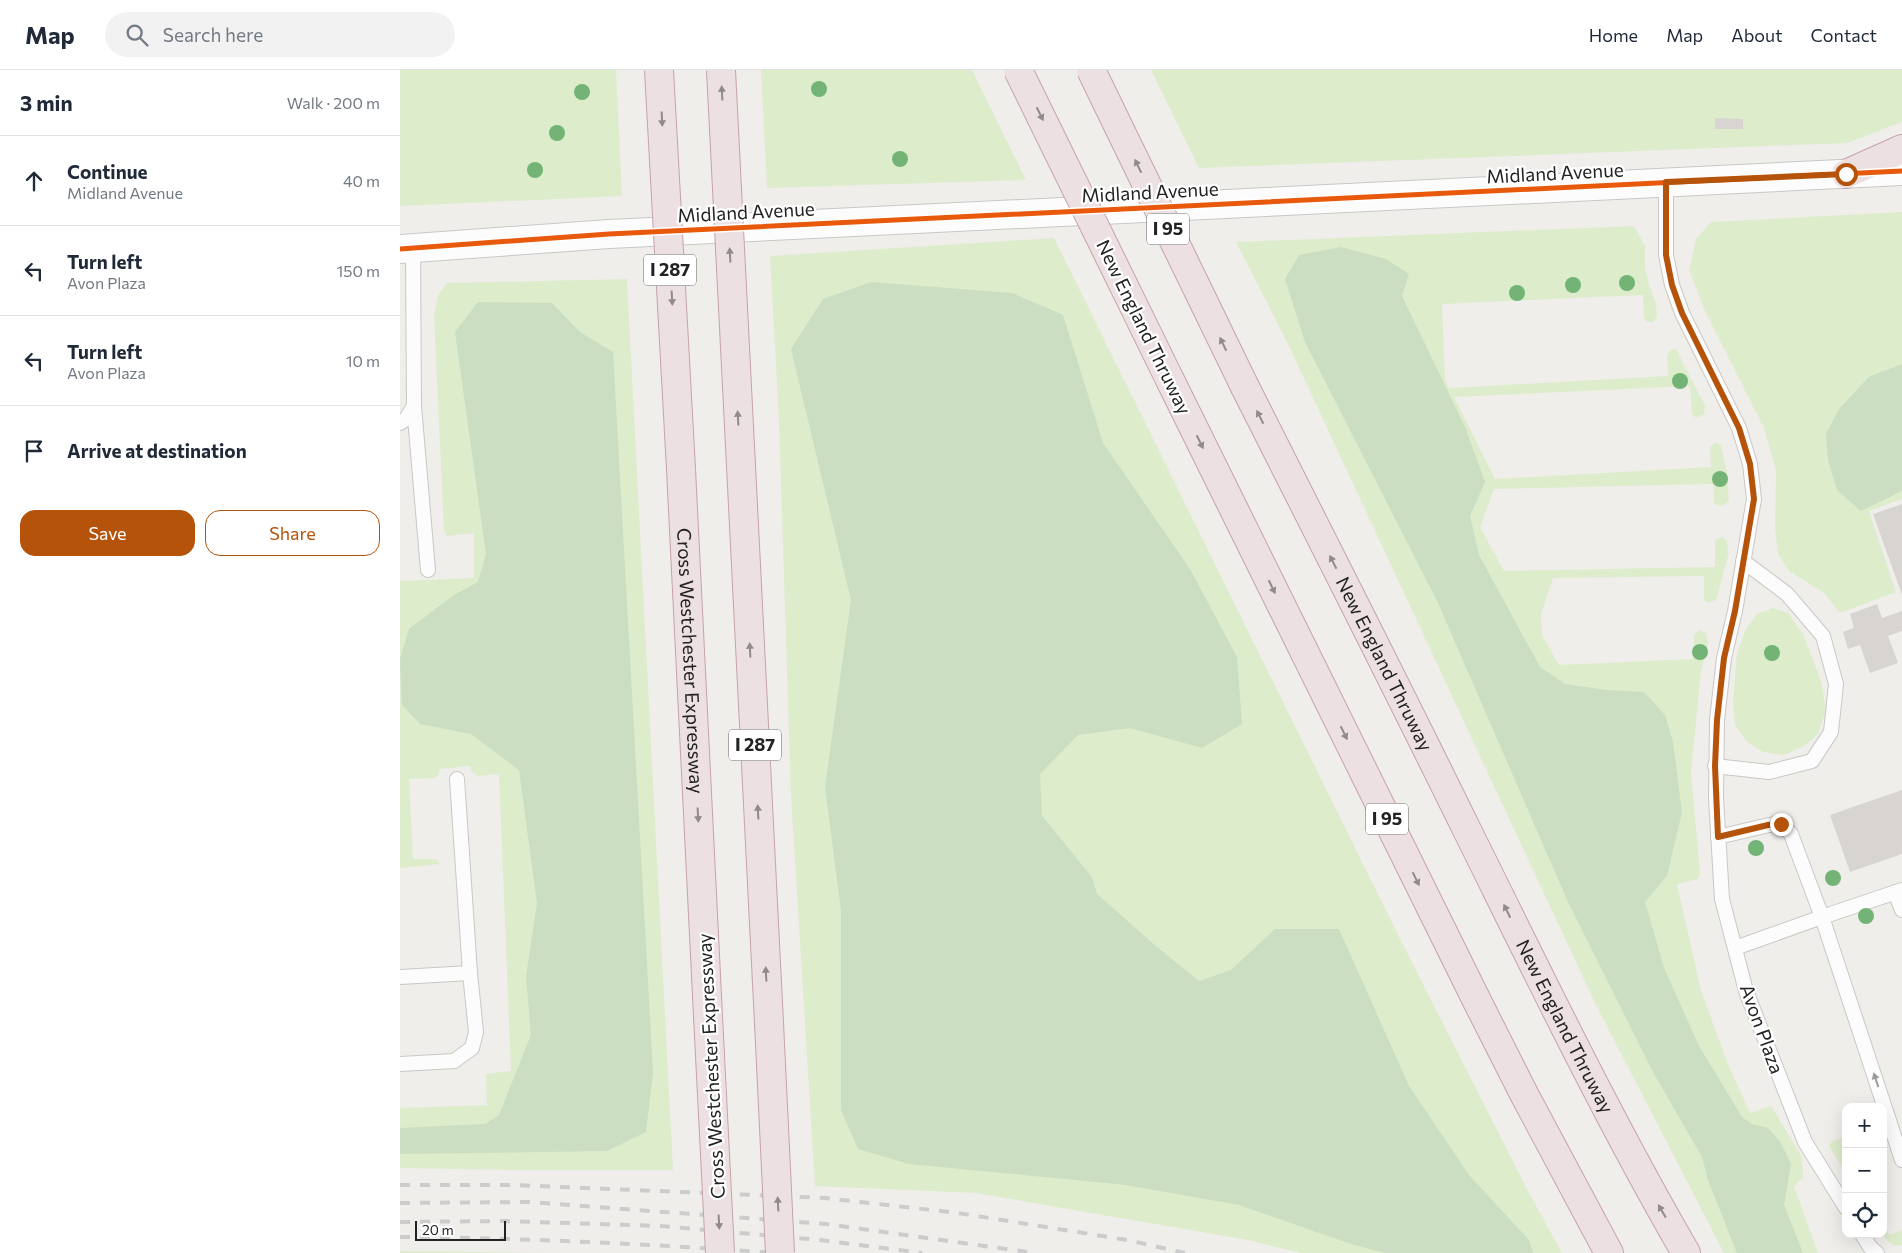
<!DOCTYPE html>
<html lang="en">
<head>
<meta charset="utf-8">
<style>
	body { margin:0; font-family:Commissioner,sans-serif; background:#f2f2f3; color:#1f2937 }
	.controls { position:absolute; right:15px; bottom:15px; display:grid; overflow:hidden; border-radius:10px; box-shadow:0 5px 20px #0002 }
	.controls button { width:45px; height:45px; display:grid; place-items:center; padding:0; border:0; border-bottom:1px solid #e0e1e3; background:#fff; color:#1f2937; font:25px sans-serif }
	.scale { position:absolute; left:15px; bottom:12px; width:91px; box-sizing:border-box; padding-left:5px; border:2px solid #222; border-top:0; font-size:14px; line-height:18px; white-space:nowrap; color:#222; -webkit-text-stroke:4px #fff; paint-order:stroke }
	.stop { position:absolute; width:15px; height:15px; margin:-11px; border:4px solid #b45309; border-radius:50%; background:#fff }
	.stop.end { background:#b45309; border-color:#fff; box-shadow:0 1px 5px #0008 }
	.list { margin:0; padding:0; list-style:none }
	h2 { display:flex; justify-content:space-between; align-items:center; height:65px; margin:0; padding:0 20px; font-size:21px }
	h2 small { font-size:16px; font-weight:400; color:#747a83 }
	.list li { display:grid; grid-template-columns:32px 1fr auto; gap:15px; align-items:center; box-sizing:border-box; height:90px; padding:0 20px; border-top:1px solid #e0e1e3 }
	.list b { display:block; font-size:19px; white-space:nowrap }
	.list p { margin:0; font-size:16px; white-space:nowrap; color:#747a83 }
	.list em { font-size:16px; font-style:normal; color:#747a83 }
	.actions { display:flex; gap:10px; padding:15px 20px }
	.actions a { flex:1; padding:11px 0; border:1px solid #b45309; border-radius:15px; text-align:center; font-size:18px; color:#b45309 }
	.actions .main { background:#b45309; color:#fff }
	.icon { flex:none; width:28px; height:28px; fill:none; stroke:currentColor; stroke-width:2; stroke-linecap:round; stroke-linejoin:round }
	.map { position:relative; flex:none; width:1502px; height:1183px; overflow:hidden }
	header { display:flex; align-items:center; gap:30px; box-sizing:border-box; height:70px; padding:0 25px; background:#fff; border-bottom:1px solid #e0e1e3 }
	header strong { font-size:24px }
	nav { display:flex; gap:28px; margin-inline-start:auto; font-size:18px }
	.search { width:350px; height:45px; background:#f2f2f3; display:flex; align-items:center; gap:12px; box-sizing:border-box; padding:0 18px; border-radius:28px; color:#747a83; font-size:19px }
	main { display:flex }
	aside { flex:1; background:#fff }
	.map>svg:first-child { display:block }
</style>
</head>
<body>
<header>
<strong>Map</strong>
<div class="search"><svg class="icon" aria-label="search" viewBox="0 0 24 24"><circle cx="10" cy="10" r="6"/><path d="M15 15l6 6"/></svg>Search here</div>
<nav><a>Home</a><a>Map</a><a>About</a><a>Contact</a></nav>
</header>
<main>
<aside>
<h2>3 min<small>Walk · 200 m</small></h2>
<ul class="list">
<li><svg class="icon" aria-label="ahead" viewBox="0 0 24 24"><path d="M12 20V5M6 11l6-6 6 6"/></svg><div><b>Continue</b><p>Midland Avenue</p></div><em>40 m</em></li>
<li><svg class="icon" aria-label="left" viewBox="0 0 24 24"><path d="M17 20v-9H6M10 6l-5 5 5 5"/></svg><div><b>Turn left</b><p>Avon Plaza</p></div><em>150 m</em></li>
<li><svg class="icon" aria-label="left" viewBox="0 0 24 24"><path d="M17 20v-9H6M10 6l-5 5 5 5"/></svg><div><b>Turn left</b><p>Avon Plaza</p></div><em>10 m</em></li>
<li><svg class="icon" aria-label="arrive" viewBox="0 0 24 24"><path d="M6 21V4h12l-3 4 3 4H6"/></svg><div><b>Arrive at destination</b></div></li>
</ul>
<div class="actions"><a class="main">Save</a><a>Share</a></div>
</aside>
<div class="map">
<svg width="1502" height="1183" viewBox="0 0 1502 1183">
	<rect width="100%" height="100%" fill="#f0eeeb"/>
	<g fill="#ddeccb">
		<path d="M0 0H216L222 126 0 136Z"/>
		<path d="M361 0H572L626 110 367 118Z"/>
		<path d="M751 0H1502V52L1447 73 799 98Z"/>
		<path d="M1502 142V429L1469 441 1496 522 1440 543 1424 523 1389 501 1378 484 1375 457 1376 401 1364 358 1305 241 1289 200 1296 169 1311 152Z"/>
		<path d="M1234 156 1245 176V198L1249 215 1256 233 1257 247 1252 252H1247L1244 248 1243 225 1042 234 1045 309 1049 318 1268 306 1267 285 1270 280 1276 279 1305 336 1304 344 1296 348 1292 344 1290 316 1054 327 1095 409 1311 397 1310 377 1315 372 1321 375 1327 403 1329 431 1322 436 1314 434 1313 414 1094 419 1080 457 1104 501 1315 497V470L1322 467 1327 471 1328 486 1316 530 1308 533 1304 530V506L1153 508 1141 544 1142 565 1159 595 1293 589 1294 565 1300 560 1306 563 1308 574 1301 601 1291 703 1300 803 1298 809 1277 814 1301 921 1329 997 1350 1043 1371 1036 1402 1087 1403 1108 1394 1116 1418 1183H1324L1196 935 888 274 836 172Z"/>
		<path d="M654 168 1000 869 1128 1121 1162 1183H901L848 1170 576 1123 415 1116 391 726 379 352 370 186Z"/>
		<path d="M227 209 273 1100H111L0 1098V1038L87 1035 86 1004 111 1001 99 704 78 706 72 702 70 696 40 699 38 705 35 708 9 709 13 789H36L40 794 0 798V511L74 508V463L47 466 44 461 34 245 38 225 47 213Z"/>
		<path d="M1373 538 1388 543 1403 564 1421 611 1426 640 1418 664 1404 676 1384 685 1363 682 1346 671 1335 655 1333 633 1337 584 1345 561 1357 544Z"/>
		<path d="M1446 1067V1104L1429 1076 1432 1071Z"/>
		<path d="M1483 1149 1489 1165 1502 1160V1175L1494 1176C1480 1166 1483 1164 1483 1149Z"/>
		<path d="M0 1181 146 1183H0Z"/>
	</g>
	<g fill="#cbdec1">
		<path d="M941 177 986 189 1009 204 1002 226 1065 357 1085 412 1070 446 1079 485 1140 597 1165 614 1206 620 1244 622 1265 645 1273 672 1282 742 1267 806 1245 832 1264 898 1299 976 1342 1047 1352 1054 1368 1058 1381 1073 1391 1094 1384 1135 1403 1183H1337L1308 1110 1302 1087 1253 1002 1168 832 1038 533 905 272 885 209 899 185Z"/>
		<path d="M471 212 612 223 663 245 703 373 790 499 837 587 842 654 802 678 730 658 678 665 640 704 642 746 692 807 697 824 757 877 799 911 831 900 875 859H939L1009 1016 1069 1105 1129 1170 1133 1183H985L951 1174 839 1135 726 1115 509 1094 458 1079 441 1040V841L425 717 451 530 391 279 423 229Z"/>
		<path d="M78 232 152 233 180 262 213 282 253 1002 246 1062 207 1081 0 1084V1058L85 1054 99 1045 131 965 126 907 137 833 119 700 71 664 20 654 2 635 0 589 9 559 54 525 78 512 86 484 55 262Z"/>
		<path d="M1502 294V421L1461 441 1437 420 1428 390 1426 364 1439 339 1469 307Z"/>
	</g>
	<g fill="#d7d4d2">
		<path d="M1315 48 1343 49V59H1315Z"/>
		<path d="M1502 434V525L1473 444Z"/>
		<path d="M1477 534 1482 548 1502 541V561L1488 566 1498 593 1470 603 1460 575 1448 579 1443 562 1454 558 1450 544Z"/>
		<path d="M1502 720V784L1450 802 1430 745Z"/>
	</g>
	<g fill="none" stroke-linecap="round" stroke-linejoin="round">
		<defs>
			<g id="service">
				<path d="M1266 112V185L1272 215 1282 243 1339 358 1350 394 1354 429 1335 541 1324 588 1317 650 1316 728 1322 829 1346 921 1405 1072 1446 1138"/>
				<path d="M14 336 28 500"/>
				<path d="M0 353 6 349 14 336 13 178"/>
				<path d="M1315 696 1369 702 1412 691 1431 662 1436 614 1423 566 1387 524 1343 491"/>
				<path d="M1318 767 1369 755 1381 754 1391 764 1422 847 1502 820"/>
				<path d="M1495 822 1502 840"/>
				<path d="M1335 878 1422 847 1502 1090"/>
				<path d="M0 907 70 903"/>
				<path d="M0 994 54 991 72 978 76 962 70 903 57 709"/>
				<path d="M1462 1164 1470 1177 1477 1183"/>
			</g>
			<path id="tertiary" d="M0 179 209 164 1502 101"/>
			<g id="motorway">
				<path d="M1446 104 1502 79"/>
				<path d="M771 312 1077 931 1124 1024 1209 1183"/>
				<path id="s1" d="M845 317C919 464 994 611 1066 758 1137 901 1206 1045 1286 1183"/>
				<path d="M341 396 369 953"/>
				<path id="s2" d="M281 399 308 946"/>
			</g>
		</defs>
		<use href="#service" stroke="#c9c8c7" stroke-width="16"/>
		<use href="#tertiary" stroke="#c9c8c7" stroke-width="30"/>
		<use href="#motorway" stroke="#c5a2ac" stroke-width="30"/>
		<use href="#service" stroke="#fdfcfc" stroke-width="14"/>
		<use href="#tertiary" stroke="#fdfcfc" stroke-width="28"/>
		<use href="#motorway" stroke="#ece0e2" stroke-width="28"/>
		<g stroke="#ccc" stroke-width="4" stroke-dasharray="10 10" stroke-linecap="butt">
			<path d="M0 1115H115L425 1128 558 1143 727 1170 785 1183"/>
			<path d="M0 1133 130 1132 426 1154 635 1183"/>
			<path d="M0 1152 104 1151 260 1156 420 1170 522 1183"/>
			<path d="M0 1167C126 1168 251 1174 376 1183"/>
		</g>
		<defs>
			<g id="motorway-bridge">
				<path d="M259 0 281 399"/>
				<path d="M321 0 341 396"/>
				<path d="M618 0 771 312"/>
				<path d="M691 0 845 317"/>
				<path d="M308 946 320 1183"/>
				<path d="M369 953 380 1183"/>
			</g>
		</defs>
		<use href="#motorway-bridge" stroke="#c5a2ac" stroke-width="30" stroke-linecap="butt"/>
		<use href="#motorway-bridge" stroke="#ece0e2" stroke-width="28"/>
		<defs>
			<path id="cycleway" d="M0 179 209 164 1502 101"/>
		</defs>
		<use href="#cycleway" stroke="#fff" stroke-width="8"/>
		<use href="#cycleway" stroke="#e8590c" stroke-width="5"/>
	</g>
	<g fill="#73b476">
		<circle cx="419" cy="19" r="8"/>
		<circle cx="182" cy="22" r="8"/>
		<circle cx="157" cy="63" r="8"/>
		<circle cx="500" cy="89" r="8"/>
		<circle cx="135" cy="100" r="8"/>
		<circle cx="1227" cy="213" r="8"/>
		<circle cx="1173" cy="215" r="8"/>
		<circle cx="1117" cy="223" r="8"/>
		<circle cx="1280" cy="311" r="8"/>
		<circle cx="1320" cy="409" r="8"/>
		<circle cx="1300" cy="582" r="8"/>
		<circle cx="1372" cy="583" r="8"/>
		<circle cx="1356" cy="778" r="8"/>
		<circle cx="1433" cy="808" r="8"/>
		<circle cx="1466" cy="846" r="8"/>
	</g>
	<defs><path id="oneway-solid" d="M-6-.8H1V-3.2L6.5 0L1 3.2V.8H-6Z" transform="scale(1.25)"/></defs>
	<g fill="#918a8c">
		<use href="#oneway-solid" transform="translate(322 23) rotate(-93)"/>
		<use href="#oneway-solid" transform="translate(640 44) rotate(64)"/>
		<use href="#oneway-solid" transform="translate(262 49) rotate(87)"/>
		<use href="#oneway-solid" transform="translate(738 96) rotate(-116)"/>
		<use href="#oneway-solid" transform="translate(330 185) rotate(-93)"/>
		<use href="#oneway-solid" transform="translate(272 228) rotate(87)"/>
		<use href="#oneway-solid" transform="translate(823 274) rotate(-116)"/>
		<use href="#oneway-solid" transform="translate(860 347) rotate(-117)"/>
		<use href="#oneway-solid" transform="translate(338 348) rotate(-93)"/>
		<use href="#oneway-solid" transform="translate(800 372) rotate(64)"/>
		<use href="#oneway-solid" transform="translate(933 492) rotate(-117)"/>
		<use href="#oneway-solid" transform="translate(872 517) rotate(64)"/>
		<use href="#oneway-solid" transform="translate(350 580) rotate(-93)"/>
		<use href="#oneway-solid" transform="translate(944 663) rotate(64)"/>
		<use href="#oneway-solid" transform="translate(358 742) rotate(-93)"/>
		<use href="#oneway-solid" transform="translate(298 745) rotate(87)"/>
		<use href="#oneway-solid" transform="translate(1016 809) rotate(64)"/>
		<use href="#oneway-solid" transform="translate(1107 841) rotate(-116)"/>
		<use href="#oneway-solid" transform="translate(366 904) rotate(-93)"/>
		<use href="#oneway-solid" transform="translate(378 1134) rotate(-93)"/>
		<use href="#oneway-solid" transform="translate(1262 1141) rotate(-120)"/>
		<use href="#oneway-solid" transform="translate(319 1152) rotate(87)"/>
	</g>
	<use fill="#9a9a9a" href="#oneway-solid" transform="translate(1476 1010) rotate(-108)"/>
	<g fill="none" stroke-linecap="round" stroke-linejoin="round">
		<path stroke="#b45309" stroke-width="6" d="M1381 754 1368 755 1318 767 1315 696 1317 650 1324 588 1335 541 1354 429 1350 394 1339 358 1282 243 1272 215 1266 185V112L1446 104"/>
	</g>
	<g text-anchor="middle" stroke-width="4.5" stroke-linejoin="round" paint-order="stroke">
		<g fill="#fff" stroke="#646464" stroke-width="1">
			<rect x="747" y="143.5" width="42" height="31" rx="4"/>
			<rect x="244" y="184.5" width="52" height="31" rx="4"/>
			<rect x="329" y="659.5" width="52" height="31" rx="4"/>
			<rect x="966" y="733.5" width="42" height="31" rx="4"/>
		</g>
		<g font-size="18" font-weight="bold" fill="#222">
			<text x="768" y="165">I 95</text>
			<text x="270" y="206">I 287</text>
			<text x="355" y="681">I 287</text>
			<text x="987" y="755">I 95</text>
		</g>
		<g font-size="19" fill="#222" stroke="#fff">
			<text transform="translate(1155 103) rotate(-3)" y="7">Midland Avenue</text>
			<text transform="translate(750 122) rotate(-3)" y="7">Midland Avenue</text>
			<text transform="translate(346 142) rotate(-3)" y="7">Midland Avenue</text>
			<text transform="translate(744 257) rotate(64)" y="7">New England Thruway</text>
			<text dy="7" stroke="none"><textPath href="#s2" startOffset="192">Cross Westchester Expressway</textPath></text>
			<text dy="7" stroke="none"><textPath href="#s1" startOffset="310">New England Thruway</textPath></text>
			<text dy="7" stroke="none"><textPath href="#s1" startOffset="715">New England Thruway</textPath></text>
			<text transform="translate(1362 959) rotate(70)" y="7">Avon Plaza</text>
			<text transform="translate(311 996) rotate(-93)" y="7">Cross Westchester Expressway</text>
		</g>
	</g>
</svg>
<div class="controls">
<button>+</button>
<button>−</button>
<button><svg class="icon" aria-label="locate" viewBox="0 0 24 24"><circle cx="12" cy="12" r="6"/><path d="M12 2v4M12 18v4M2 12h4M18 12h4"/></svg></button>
</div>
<div class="scale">20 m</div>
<div class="stop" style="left:1446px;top:104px"></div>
<div class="stop end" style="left:1381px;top:754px"></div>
</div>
</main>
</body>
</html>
